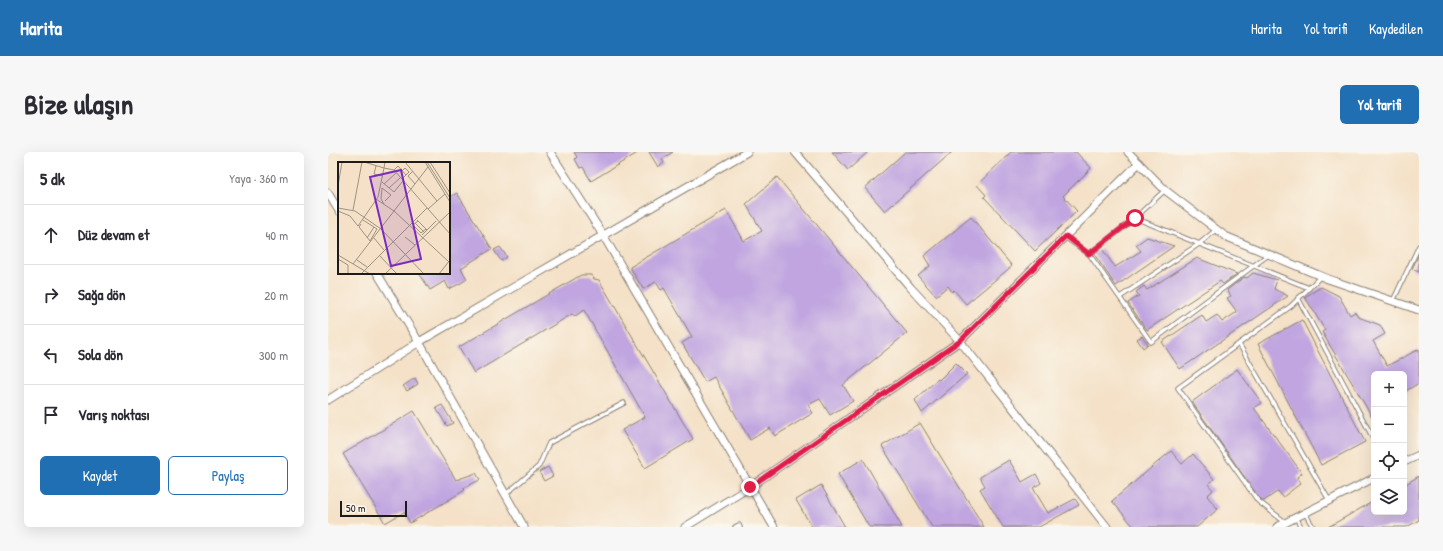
<!DOCTYPE html>
<html lang="tr">
<head>
<meta charset="utf-8">
<style>
	body { margin:0; font-family:"Patrick Hand",sans-serif; background:#f7f7f7; color:#2b2b33 }
	.controls { position:absolute; right:12px; bottom:12px; display:grid; overflow:hidden; border-radius:6px; box-shadow:0 4px 16px #0002 }
	.controls button { width:36px; height:36px; display:grid; place-items:center; padding:0; border:0; border-bottom:1px solid #e1e1e2; background:#fff; color:#2b2b33; font:20px sans-serif }
	.scale { position:absolute; left:12px; bottom:10px; width:67px; box-sizing:border-box; padding-left:4px; border:2px solid #1c1c1c; border-top:0; font-size:11px; line-height:14px; white-space:nowrap; color:#1c1c1c; -webkit-text-stroke:3px #fbf7ec; paint-order:stroke }
	.stop { position:absolute; width:12px; height:12px; margin:-9px; border:3px solid #e11d48; border-radius:50%; background:#fff }
	.stop.end { background:#e11d48; border-color:#fff; box-shadow:0 1px 4px #0008 }
	.list { margin:0; padding:0; list-style:none }
	h2 { display:flex; justify-content:space-between; align-items:center; height:52px; margin:0; padding:0 16px; font-size:17px }
	h2 small { font-size:13px; font-weight:400; color:#7c7c81 }
	.list li { display:grid; grid-template-columns:26px 1fr auto; gap:12px; align-items:center; box-sizing:border-box; height:60px; padding:0 16px; border-top:1px solid #e1e1e2 }
	.list b { display:block; font-size:15px; white-space:nowrap }
	.list em { font-size:13px; font-style:normal; color:#7c7c81 }
	.actions { display:flex; gap:8px; padding:12px 16px }
	.actions a { flex:1; padding:9px 0; border:1px solid #1f6fb2; border-radius:6px; text-align:center; font-size:14px; color:#1f6fb2 }
	.actions .main { background:#1f6fb2; color:#fff }
	.icon { flex:none; width:22px; height:22px; fill:none; stroke:currentColor; stroke-width:2; stroke-linecap:round; stroke-linejoin:round }
	.map { position:relative; flex:none; width:1091px; height:375px; overflow:hidden; border-radius:6px }
	header { display:flex; align-items:center; gap:24px; box-sizing:border-box; height:56px; padding:0 20px; background:#1f6fb2; color:#fff }
	header strong { font-size:19px }
	nav { display:flex; gap:22px; margin-inline-start:auto; font-size:14px }
	.intro { display:flex; align-items:center; justify-content:space-between; box-sizing:border-box; height:96px; padding:0 24px }
	h1 { margin:0; font-size:28px }
	.button { padding:10px 18px; border-radius:6px; background:#1f6fb2; color:#fff; font-size:14px; font-weight:700 }
	main { display:flex; gap:24px; padding:0 24px }
	aside { flex:1; background:#fff; border-radius:6px; box-shadow:0 4px 16px #0002 }
	.map>svg:first-child { display:block }
</style>
</head>
<body>
<header>
<strong>Harita</strong>
<nav><a>Harita</a><a>Yol tarifi</a><a>Kaydedilen</a></nav>
</header>
<div class="intro"><h1>Bize ulaşın</h1><a class="button">Yol tarifi</a></div>
<main>
<aside>
<h2>5 dk<small>Yaya · 360 m</small></h2>
<ul class="list">
<li><svg class="icon" aria-label="ahead" viewBox="0 0 24 24"><path d="M12 20V5M6 11l6-6 6 6"/></svg><div><b>Düz devam et</b></div><em>40 m</em></li>
<li><svg class="icon" aria-label="right" viewBox="0 0 24 24"><path d="M7 20v-9h11M14 6l5 5-5 5"/></svg><div><b>Sağa dön</b></div><em>20 m</em></li>
<li><svg class="icon" aria-label="left" viewBox="0 0 24 24"><path d="M17 20v-9H6M10 6l-5 5 5 5"/></svg><div><b>Sola dön</b></div><em>300 m</em></li>
<li><svg class="icon" aria-label="arrive" viewBox="0 0 24 24"><path d="M6 21V4h12l-3 4 3 4H6"/></svg><div><b>Varış noktası</b></div></li>
</ul>
<div class="actions"><a class="main">Kaydet</a><a>Paylaş</a></div>
</aside>
<div class="map">
<svg width="1091" height="375" viewBox="0 0 1091 375">
	<rect width="100%" height="100%" fill="#fbf7ec"/>
	<filter id="ink" filterUnits="userSpaceOnUse"><feTurbulence type="fractalNoise" baseFrequency=".025" numOctaves="2"/><feDisplacementMap in="SourceGraphic" scale="8" xChannelSelector="R" yChannelSelector="G"/><feConvolveMatrix kernelMatrix="1 2 1 2 8 2 1 2 1" color-interpolation-filters="sRGB"/></filter>
	<filter id="wash" filterUnits="userSpaceOnUse"><feTurbulence type="fractalNoise" baseFrequency=".012" numOctaves="4" result="noise"/><feDisplacementMap in="SourceGraphic" scale="16" xChannelSelector="R" yChannelSelector="G"/><feGaussianBlur stdDeviation="0.9" result="paint"/><feColorMatrix in="noise" values="0 0 0 0 0 0 0 0 0 0 0 0 0 0 0 0 0 1.4 0 .05"/><feComposite in="paint" operator="in"/></filter>
	<g filter="url(#wash)">
		<rect width="100%" height="100%" fill="#f4e1c7"/>
		<g id="blocks">
			<g fill="#c0a5e0">
				<path d="M246 0H311L263 29 255 15 252 16 247 7 249 5Z"/>
				<path d="M321 0H345L334 7 336 11 330 15Z"/>
				<path d="M504 0H540L520 18Z"/>
				<path d="M577 0H624L557 59 537 36Z"/>
				<path d="M683 0H748L763 16 735 44 749 59 707 99 656 45 658 43 649 33Z"/>
				<path d="M449 25 579 181 515 233 525 249 502 263 492 247 480 253 485 261 447 284 442 276 422 288 386 225 377 230 354 191 364 185 336 136 333 138 328 130 315 137 302 115 398 58 416 89 434 79 418 52Z"/>
				<path d="M129 41 164 97 133 116 139 127 133 131 121 137 117 129 102 138 91 121H121V46Z"/>
				<path d="M643 65 684 114 638 152 626 138 624 140 620 134 608 144 590 124 602 114 596 104Z"/>
				<path d="M819 85 846 94 788 134 766 102 774 97 787 115 813 99 808 93Z"/>
				<path d="M172 95 179 105 173 109 166 98Z"/>
				<path d="M1091 102V120L1084 117Z"/>
				<path d="M869 106 909 122 895 132 892 129 819 178 800 151 811 144 808 140 816 134 819 138Z"/>
				<path d="M925 121 949 128 946 137 960 144 852 217 834 190 874 163 878 170 889 163 894 170 909 160 899 146 903 144 899 138 916 125 919 126Z"/>
				<path d="M253 123H263L266 127 271 128 365 287 317 316 294 278 317 265 256 158 247 164 244 162 146 221 131 195Z"/>
				<path d="M993 135 1011 144 1022 163 1027 160 1030 165 1052 173 1057 182 1045 189 1059 214 1091 197V231L1076 240V222H1046V268L994 180 997 178 977 145Z"/>
				<path d="M974 168 1037 290 993 313 930 192Z"/>
				<path d="M814 184 820 192 815 196 809 187Z"/>
				<path d="M628 211 639 222 594 261 587 248 610 227 611 228Z"/>
				<path d="M909 217 934 251 926 256 974 321 969 325 973 331 955 345 950 339 936 349 932 347 864 250Z"/>
				<path d="M87 226 90 232 79 239 75 234Z"/>
				<path d="M114 253 125 271 119 274 108 256Z"/>
				<path d="M86 259 128 328 148 321 152 328 135 336 137 338 82 371 76 360 57 371 15 302Z"/>
				<path d="M592 271 656 375H604L554 294Z"/>
				<path d="M843 299 854 312 865 302 886 327 880 332 885 338 879 344 890 357 869 375H806L784 349Z"/>
				<path d="M535 307 574 375H541L510 322Z"/>
				<path d="M681 308 694 330 708 322 713 331 705 336 720 361 747 347 751 353 711 375H675L652 337 657 334 652 325Z"/>
				<path d="M220 315 225 324 216 329 211 320Z"/>
				<path d="M1091 324V368L1079 375H1000L1046 349V360H1076V333Z"/>
				<path d="M493 333 517 375H484L468 348Z"/>
			</g>
		</g>
	</g>
	<g filter="url(#ink)">
		<use href="#blocks" fill-opacity="0" stroke="#887e72" stroke-width="1"/>
		<g fill="none" stroke-linecap="round" stroke-linejoin="round">
			<defs>
				<g id="service">
					<path d="M807 66 837 38"/>
					<path d="M737 85 761 102 807 66 981 136"/>
					<path d="M761 102 823 190 940 103"/>
					<path d="M792 145 871 92 889 77"/>
					<path d="M970 146 1046 288"/>
					<path d="M1065 149 1091 94"/>
					<path d="M911 192 1001 348"/>
					<path d="M178 342 211 314 221 291 296 251"/>
					<path d="M977 361 985 375"/>
					<path d="M968 365 973 375"/>
					<path d="M957 370 930 349 850 236 963 154 993 124"/>
					<path d="M407 375 411 373 412 375"/>
				</g>
				<g id="minor">
					<path d="M222 0 275 83 446 375"/>
					<path d="M467 0 583 136 632 189 779 375"/>
					<path d="M800 0 837 38 897 84 1000 127 1091 158"/>
					<path d="M0 41 11 59"/>
					<path d="M49 121 91 190 196 375"/>
					<path d="M0 248 91 190 419 0"/>
					<path d="M1076 310 1091 303"/>
					<path d="M357 375 422 335 632 189 811 11"/>
					<path d="M949 375 1046 326"/>
				</g>
			</defs>
			<use href="#service" stroke="#887e72" stroke-width="5.5"/>
			<use href="#minor" stroke="#887e72" stroke-width="9"/>
			<use href="#service" stroke="#fff" stroke-width="3.5"/>
			<use href="#minor" stroke="#fff" stroke-width="7"/>
		</g>
	</g>
	<g fill="none" stroke-linecap="round" stroke-linejoin="round" filter="url(#ink)">
		<path stroke="#e11d48" stroke-width="5" d="M422 335 632 189 738 84 761 102 807 66"/>
	</g>
	<g transform="translate(10 10)">
		<rect width="112" height="112" fill="#f4e1c7"/>
		<path fill="none" stroke="#9e9283" stroke-width="1" d="M47 0 46 6 56 8 112 72M67 0 99 39M87 0 112 40M89 0 112 36M92 0 112 31M38 4 36 12 45 14M56 8 60 4 68 13M75 9 70 14 77 22M64 17 71 10 67 6 64 9M44 20 56 30 65 19M46 22 58 11M0 24 4 0M44 26 43 37 46 42M44 26 53 33 47 39M51 26 62 16M38 37 56 49 111 100M0 46 17 49 43 67 86 112M90 47 107 32M15 48 24 0M0 49 12 54 20 64 40 35 46 6 26 0M79 58 89 68M80 59 75 63 83 71 88 67M77 61 86 70M23 62 21 65 32 79 39 67 25 58M84 73 98 59M67 75 77 83M29 76 36 65M36 76 46 88M0 93 32 112M41 93 59 112M0 97 10 103V112M19 98 29 105M15 102 90 5M23 112 89 46M47 112 112 50M101 112 112 98"/>
		<path fill="#7b2cbf" fill-opacity="0.15" stroke="#7b2cbf" stroke-width="2" d="M63 8 83 97 53 104 32 15Z"/>
		<rect width="112" height="112" fill="none" stroke="#1c1c1c" stroke-width="2"/>
	</g>
</svg>
<div class="controls">
<button>+</button>
<button>−</button>
<button><svg class="icon" aria-label="locate" viewBox="0 0 24 24"><circle cx="12" cy="12" r="6"/><path d="M12 2v4M12 18v4M2 12h4M18 12h4"/></svg></button>
<button><svg class="icon" aria-label="layers" viewBox="0 0 24 24"><path d="M12 4l9 5-9 5-9-5zM3 14l9 5 9-5"/></svg></button>
</div>
<div class="scale">50 m</div>
<div class="stop" style="left:807px;top:66px"></div>
<div class="stop end" style="left:422px;top:335px"></div>
</div>
</main>
</body>
</html>
